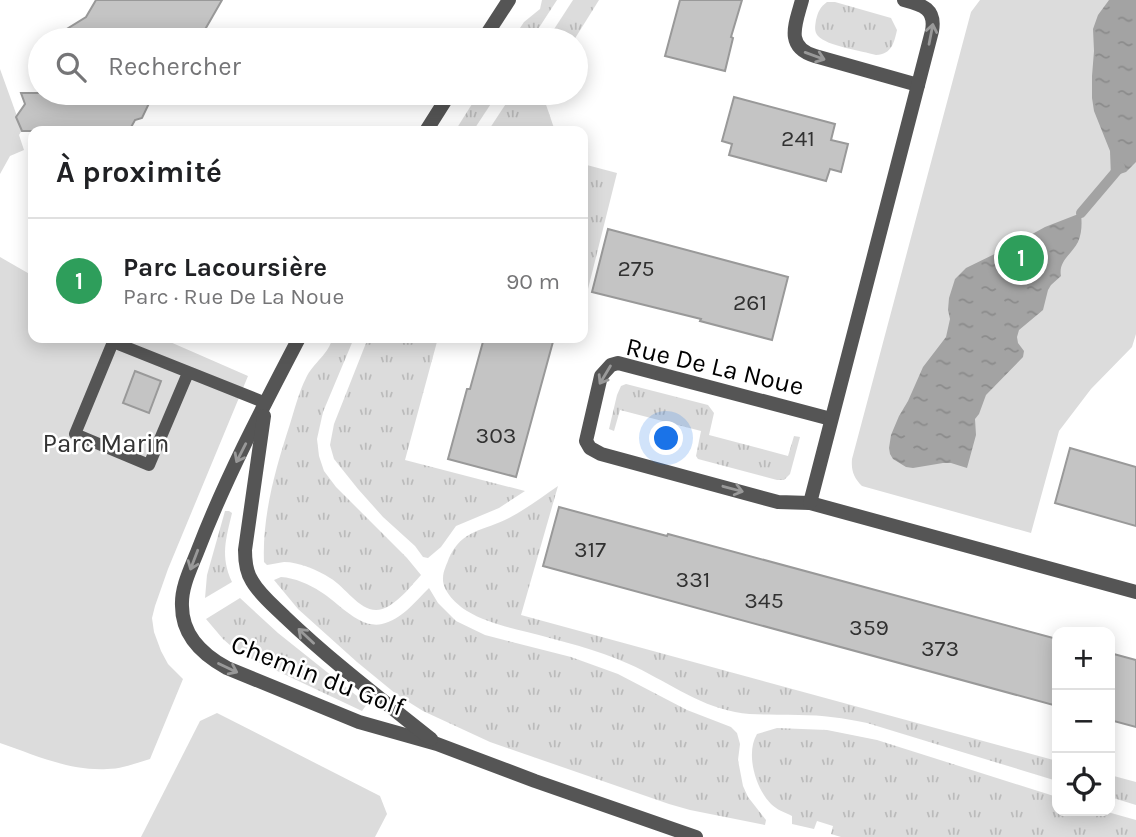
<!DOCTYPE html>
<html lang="fr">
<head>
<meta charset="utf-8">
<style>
	body { margin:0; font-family:Karla,sans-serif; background:#f2f2f2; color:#202124 }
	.controls { position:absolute; right:21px; bottom:21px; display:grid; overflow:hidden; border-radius:14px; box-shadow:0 4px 18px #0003 }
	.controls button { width:63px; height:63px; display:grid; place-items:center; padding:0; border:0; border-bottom:2px solid #e0e0e0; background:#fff; color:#202124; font:35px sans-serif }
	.you { position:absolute; left:667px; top:439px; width:24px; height:24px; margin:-18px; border:5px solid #fff; border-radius:50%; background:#1a73e8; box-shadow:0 0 0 10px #1a73e833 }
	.badge { display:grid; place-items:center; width:46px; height:46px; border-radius:50%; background:#ea580c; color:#fff; font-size:23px; font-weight:700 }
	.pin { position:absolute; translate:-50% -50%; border:4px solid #fff; box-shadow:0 2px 7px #0006 }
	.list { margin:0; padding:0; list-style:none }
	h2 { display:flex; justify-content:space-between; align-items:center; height:91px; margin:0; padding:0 28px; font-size:30px }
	h2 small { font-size:23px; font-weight:400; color:#757577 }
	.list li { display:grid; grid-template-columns:46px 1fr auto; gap:21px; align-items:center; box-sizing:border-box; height:126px; padding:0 28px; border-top:2px solid #e0e0e0 }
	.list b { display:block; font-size:26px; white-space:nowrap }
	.list p { margin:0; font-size:23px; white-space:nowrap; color:#757577 }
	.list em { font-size:23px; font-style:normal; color:#757577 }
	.icon { flex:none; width:38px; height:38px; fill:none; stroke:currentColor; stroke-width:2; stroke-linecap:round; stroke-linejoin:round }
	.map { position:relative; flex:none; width:1136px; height:837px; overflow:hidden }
	.search { position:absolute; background:#fff; box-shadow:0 4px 18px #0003; left:28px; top:28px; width:560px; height:77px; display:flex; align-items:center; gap:18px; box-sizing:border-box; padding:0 24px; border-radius:38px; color:#757577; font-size:26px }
	.panel { position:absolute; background:#fff; box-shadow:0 4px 18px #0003; left:28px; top:126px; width:560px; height:217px; border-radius:14px }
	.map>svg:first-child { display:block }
</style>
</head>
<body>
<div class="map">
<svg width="1136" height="837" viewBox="0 0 1136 837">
	<defs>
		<pattern id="grass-tufts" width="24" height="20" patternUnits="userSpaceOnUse" patternTransform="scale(1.75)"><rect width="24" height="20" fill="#dcdcdc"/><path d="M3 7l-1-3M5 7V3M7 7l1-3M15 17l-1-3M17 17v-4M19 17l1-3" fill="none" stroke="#bbb"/></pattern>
		<pattern id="water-ripples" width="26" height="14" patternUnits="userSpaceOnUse" patternTransform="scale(1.75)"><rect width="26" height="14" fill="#a3a3a3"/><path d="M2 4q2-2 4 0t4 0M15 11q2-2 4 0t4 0" fill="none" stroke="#8b8b8b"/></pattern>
	</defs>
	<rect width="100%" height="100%" fill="#fff"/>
	<g fill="url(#grass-tufts)">
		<path d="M542 0H557L531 40H512L524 22 540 9Z"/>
		<path d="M573 0H599L574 40H547Z"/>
		<path d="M827 2H835L891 18 897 30C894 43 892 54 876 55 862 51 827 46 818 36 814 31 815 27 816 20 818 12 820 7 827 2Z"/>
		<path d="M479 93H498L473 131H455Z"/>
		<path d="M513 93H542L555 131H488Z"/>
		<path d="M583 164 617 173 585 301 583 300Z"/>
		<path d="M332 338H354L323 412 317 439 319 456 324 471 336 487 407 558 421 575C411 586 402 598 389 606 364 621 349 589 330 578 318 570 299 562 284 562 278 563 273 564 267 565L264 562C262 515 276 467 290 424 295 408 299 392 306 378 313 363 330 353 332 338Z"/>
		<path d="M368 338H438L405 460 525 491 499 508 456 526 441 547 428 558 423 557 415 546 383 517 358 489 334 459 330 445 334 424Z"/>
		<path d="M626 384 708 405 714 413 709 435 788 456 794 436 800 437 790 474 784 480H777L698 459 696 456 701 431 620 410 614 431 609 429 617 395 621 386Z"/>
		<path d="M558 486 521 615 1057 761V781L867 723C844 718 822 715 799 715 777 714 756 716 735 712 695 704 665 680 629 664 596 649 561 641 527 632 507 627 485 622 467 611 457 605 442 591 443 578 443 571 447 564 449 558 462 529 484 531 509 518 526 509 542 497 558 486Z"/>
		<path d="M225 511H229L232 513C226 539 220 556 232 582L205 598 207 575Z"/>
		<path d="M281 577C295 578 309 584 321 592 339 603 359 629 382 624 401 620 416 601 429 588L438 603 456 621 485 635 571 657 618 674 687 710 731 727 737 733 740 744 738 760 743 786 748 797 766 820 765 825 690 810 669 804 490 742 423 711 396 694 357 662 298 609 274 580Z"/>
		<path d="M240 598 278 633 367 704 362 711 239 653 223 639 206 619Z"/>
		<path d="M777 728 827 730 877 740 1057 797V811H1104L1136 820V837H841L831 834 833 826 817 821 814 829 792 824V816C784 812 777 810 771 804 756 789 745 754 757 734Z"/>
		<path d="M1110 775 1136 782V805L1110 797Z"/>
	</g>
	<g fill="#dcdcdc">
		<path d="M980 0H1136V334L1132 347 1091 389 1059 431 1031 533 862 486C854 478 851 471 852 459L971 12Z"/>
		<path d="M0 69 22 130 19 135 24 150 10 156 0 174Z"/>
		<path d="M0 257 33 276V338H161L248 376 168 569 155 606 152 618 154 632 161 651 168 664 183 679 150 759C136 763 122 769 107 769 69 771 35 755 0 743Z"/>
		<path d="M217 713 380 796 387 814 375 837H141L200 721Z"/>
	</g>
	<g fill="url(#water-ripples)">
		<path d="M1109 0H1136V162L1126 172 1111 177 1110 151 1094 111 1092 98V76L1094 51 1093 29 1098 15Z"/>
		<path d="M1081 213C1082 223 1082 233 1078 242 1072 254 1058 261 1061 276L1051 285 1048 290 1043 310 1019 330 1017 337 1018 343 1024 351 1023 357 986 395 979 414 975 419 976 435 967 468 951 463H943L913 468 906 467 893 459 890 454 889 448 891 435 899 416 908 401 923 367 946 337 950 319 948 310 949 298 955 279 966 268 1009 247 1045 227Z"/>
	</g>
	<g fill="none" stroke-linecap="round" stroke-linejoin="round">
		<path stroke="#a3a3a3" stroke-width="10" d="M1081 213 1120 167"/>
	</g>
	<g fill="#c4c4c4" stroke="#999" stroke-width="2">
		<path d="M96 0H222L199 40H49L86 17Z"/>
		<path d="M680 0H742L731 37 733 38 725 71 665 56Z"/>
		<path d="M21 93H154L142 118 135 120 129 131H22L16 117 25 104Z"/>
		<path d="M734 97 835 124 831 140 848 144 841 172 830 169 826 181 729 155 732 144 722 141Z"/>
		<path d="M608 229 788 277 772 340 700 321 701 319 592 292Z"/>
		<path d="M484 338H554L516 477 448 459 467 389H470Z"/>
		<path d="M135 371 161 381 149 413 123 403Z"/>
		<path d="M1070 448 1136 467V526L1055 503Z"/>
		<path d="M559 507 667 536 668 534 1057 639V706L543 566Z"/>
		<path d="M1110 653 1136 660V727L1110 720Z"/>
	</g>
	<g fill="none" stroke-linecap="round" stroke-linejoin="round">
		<path stroke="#555" stroke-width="12" d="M188 373 149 465 75 434 113 342 266 403"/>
		<g stroke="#555" stroke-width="14">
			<path d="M802 0C796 23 784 47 815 56L918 85"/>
			<path d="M831 419 618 363 611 365 601 376 586 441 590 448 601 454 778 502 810 503 1136 592"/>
			<path d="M810 503 932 31C936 9 923 5 904 0"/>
		</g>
		<g stroke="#555" stroke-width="14">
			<path d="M483 40 509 0"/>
			<path d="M426 131 450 93"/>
			<path d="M299 338C263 407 226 477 198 550 191 568 181 587 182 606 182 636 203 655 227 668L359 722 437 744 535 781 696 837"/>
			<path d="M264 416 245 550C245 561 246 572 252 581 260 595 274 606 285 617 331 661 381 699 431 739"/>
		</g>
	</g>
	<defs><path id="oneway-shaft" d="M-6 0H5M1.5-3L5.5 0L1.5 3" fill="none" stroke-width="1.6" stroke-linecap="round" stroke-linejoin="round" transform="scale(1.75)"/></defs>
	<g stroke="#999">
		<use href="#oneway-shaft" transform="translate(931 34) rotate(-79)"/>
		<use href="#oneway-shaft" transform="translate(815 56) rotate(20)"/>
		<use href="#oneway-shaft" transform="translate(605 375) rotate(121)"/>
		<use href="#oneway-shaft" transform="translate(241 453) rotate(117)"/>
		<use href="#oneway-shaft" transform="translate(733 489) rotate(15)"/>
		<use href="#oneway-shaft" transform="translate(194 560) rotate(111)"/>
		<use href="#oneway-shaft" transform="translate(306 636) rotate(-137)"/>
		<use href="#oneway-shaft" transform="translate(228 668) rotate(25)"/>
	</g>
	<g text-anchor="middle" stroke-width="5" stroke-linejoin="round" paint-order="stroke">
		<g font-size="23" fill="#313131">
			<text x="798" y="146">241</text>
			<text x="636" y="276">275</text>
			<text x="750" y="310">261</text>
			<text x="496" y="443">303</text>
			<text x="590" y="557">317</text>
			<text x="693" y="587">331</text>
			<text x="764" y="608">345</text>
			<text x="869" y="635">359</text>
			<text x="940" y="656">373</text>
		</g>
		<g font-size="26" fill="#000" stroke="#fff">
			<text transform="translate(715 366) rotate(13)" y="9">Rue De La Noue</text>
			<text transform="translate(318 675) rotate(21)" y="9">Chemin du Golf</text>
		</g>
		<g font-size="26" fill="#333" stroke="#fff">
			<text x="106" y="452">Parc Marin</text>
		</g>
	</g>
</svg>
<div class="controls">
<button>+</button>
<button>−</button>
<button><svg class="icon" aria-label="locate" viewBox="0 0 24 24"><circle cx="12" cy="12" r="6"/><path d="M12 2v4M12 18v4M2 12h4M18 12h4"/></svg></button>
</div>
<div class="you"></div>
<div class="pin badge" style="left:1021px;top:258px;background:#2e9e5b">1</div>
<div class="search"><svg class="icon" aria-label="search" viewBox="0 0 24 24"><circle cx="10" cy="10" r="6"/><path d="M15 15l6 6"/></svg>Rechercher</div>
<section class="panel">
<h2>À proximité<small></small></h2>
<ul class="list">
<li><span class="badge" style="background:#2e9e5b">1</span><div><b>Parc Lacoursière</b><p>Parc · Rue De La Noue</p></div><em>90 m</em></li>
</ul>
</section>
</div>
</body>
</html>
